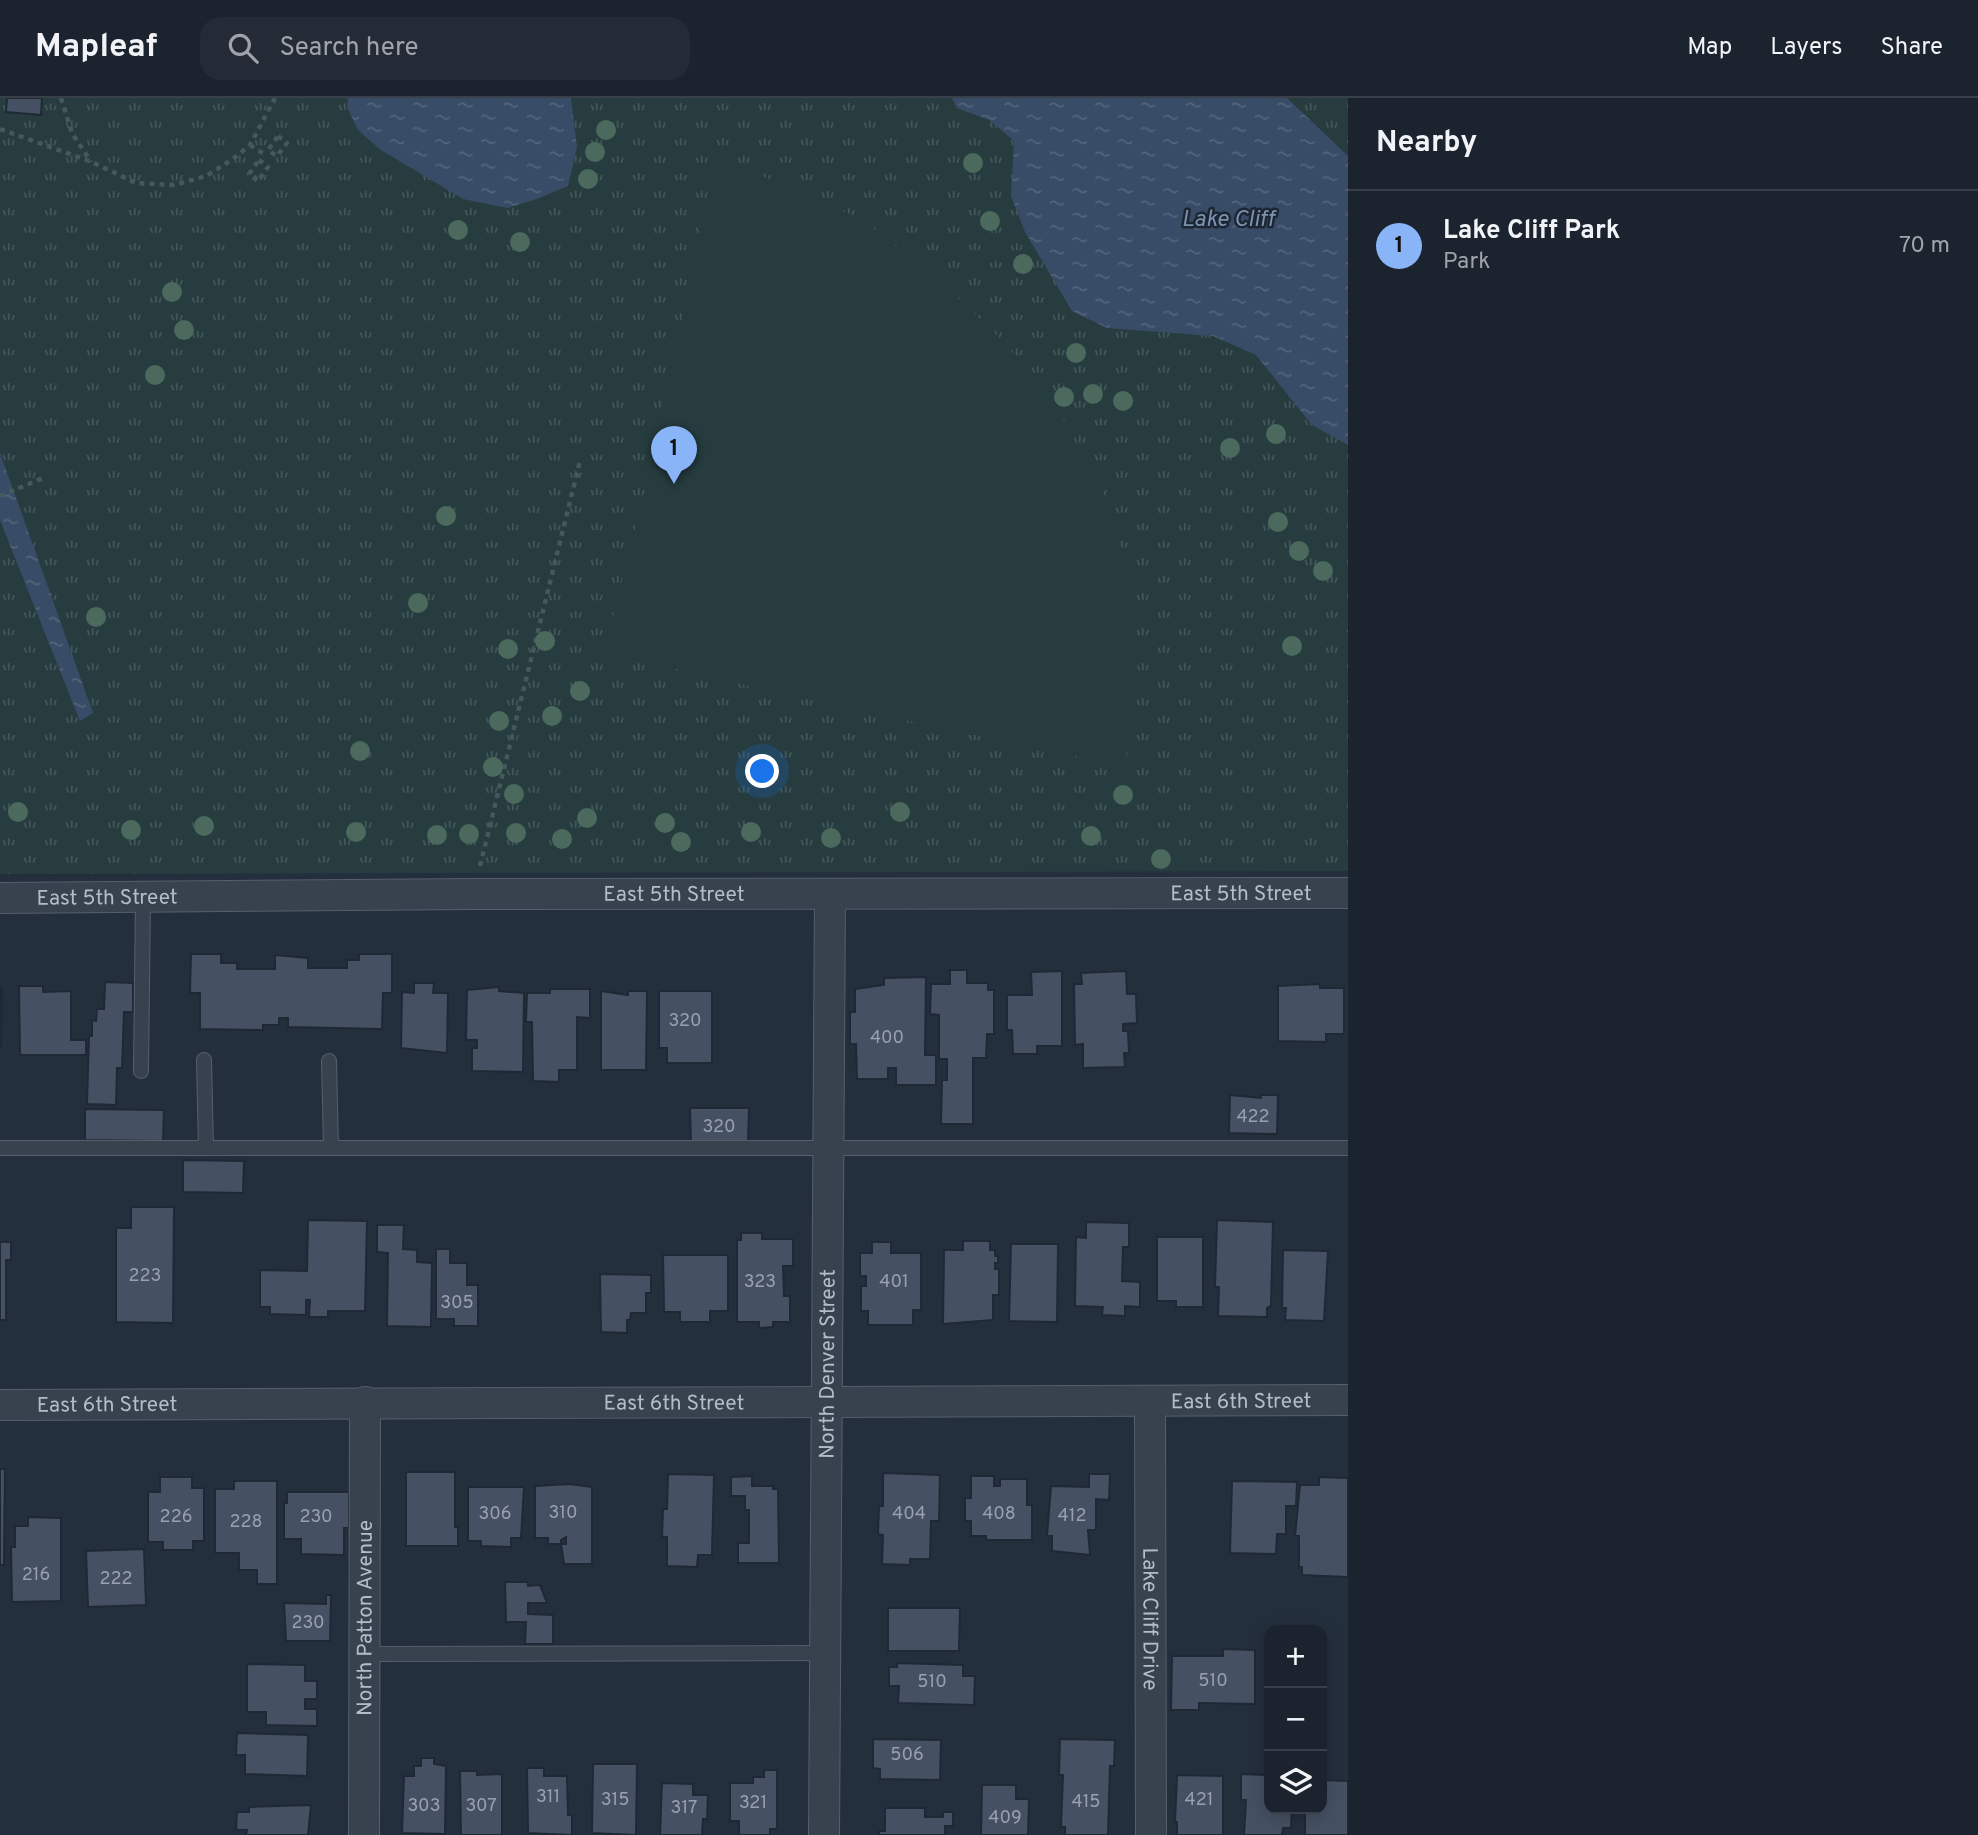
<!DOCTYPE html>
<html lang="en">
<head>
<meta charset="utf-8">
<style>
	body { margin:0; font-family:Overpass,sans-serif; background:#242b36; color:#f1f3f6 }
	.controls { position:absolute; right:21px; bottom:21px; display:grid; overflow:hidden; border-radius:14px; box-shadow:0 4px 18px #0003 }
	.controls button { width:63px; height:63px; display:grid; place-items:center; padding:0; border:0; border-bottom:2px solid #39404a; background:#1b232e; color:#f1f3f6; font:35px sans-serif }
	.you { position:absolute; left:763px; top:674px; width:24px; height:24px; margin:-18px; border:5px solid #fff; border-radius:50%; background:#1a73e8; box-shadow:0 0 0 10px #1a73e833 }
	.badge { display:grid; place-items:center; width:46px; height:46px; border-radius:50%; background:#8ab4f8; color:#111; font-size:23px; font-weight:700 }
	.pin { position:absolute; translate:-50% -58px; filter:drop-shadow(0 2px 4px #0008) }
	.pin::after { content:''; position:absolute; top:37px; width:24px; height:21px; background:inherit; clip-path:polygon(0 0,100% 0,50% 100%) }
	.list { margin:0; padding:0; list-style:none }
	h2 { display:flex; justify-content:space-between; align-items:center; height:91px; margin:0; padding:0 28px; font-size:30px }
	h2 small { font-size:23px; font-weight:400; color:#a0a4aa }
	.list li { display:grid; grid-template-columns:46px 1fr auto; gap:21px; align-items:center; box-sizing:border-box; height:112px; padding:0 28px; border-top:2px solid #39404a }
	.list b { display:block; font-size:26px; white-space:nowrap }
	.list p { margin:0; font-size:23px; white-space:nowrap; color:#a0a4aa }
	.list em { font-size:23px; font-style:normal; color:#a0a4aa }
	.icon { flex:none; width:38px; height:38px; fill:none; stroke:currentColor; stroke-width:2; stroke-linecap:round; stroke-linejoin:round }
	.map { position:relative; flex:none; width:1348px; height:1737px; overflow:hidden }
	header { display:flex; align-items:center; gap:42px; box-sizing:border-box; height:98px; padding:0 35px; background:#1b232e; border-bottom:2px solid #39404a }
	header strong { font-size:33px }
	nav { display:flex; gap:38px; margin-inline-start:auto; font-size:24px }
	.search { width:490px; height:63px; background:#242b36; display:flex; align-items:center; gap:18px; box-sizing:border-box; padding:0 24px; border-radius:21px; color:#a0a4aa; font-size:26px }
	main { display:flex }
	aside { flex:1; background:#1b232e }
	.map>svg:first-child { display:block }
</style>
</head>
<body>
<header>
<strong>Mapleaf</strong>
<div class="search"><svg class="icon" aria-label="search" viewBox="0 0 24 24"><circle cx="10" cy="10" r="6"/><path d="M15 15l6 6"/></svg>Search here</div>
<nav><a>Map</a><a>Layers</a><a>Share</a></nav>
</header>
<main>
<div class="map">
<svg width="1348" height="1737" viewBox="0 0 1348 1737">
	<defs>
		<pattern id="grass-tufts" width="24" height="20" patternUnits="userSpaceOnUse" patternTransform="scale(1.75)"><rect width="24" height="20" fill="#263c3f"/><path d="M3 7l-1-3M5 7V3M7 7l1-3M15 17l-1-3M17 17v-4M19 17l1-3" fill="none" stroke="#435659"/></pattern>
		<pattern id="water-ripples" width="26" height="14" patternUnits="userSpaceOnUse" patternTransform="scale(1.75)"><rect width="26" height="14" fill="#394c67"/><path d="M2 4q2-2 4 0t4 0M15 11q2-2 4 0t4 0" fill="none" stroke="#53647b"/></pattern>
	</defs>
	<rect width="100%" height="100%" fill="#242f3e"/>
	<path fill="url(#grass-tufts)" d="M0 0H1348V773L0 776Z"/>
	<path fill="#263c3f" d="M715 63 791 88 862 122 938 181 1006 246 1060 317 1102 391 1129 473 1139 556 1125 669 802 600 604 554 646 388Z"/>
	<g fill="url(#water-ripples)">
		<path d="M348 0H571L577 49 568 88 537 101 507 110 463 101 381 52 358 32 347 9Z"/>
		<path d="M952 0H1287L1348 58V347L1312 327 1256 257 1213 238 1107 230 1072 213 1025 134 1011 98 1014 43 989 22 957 10Z"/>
		<path d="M0 355 93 615 80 623 0 422Z"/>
	</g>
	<g fill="#455162" stroke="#1f2835" stroke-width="2">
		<path d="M7 0H42L41 17 6 14Z"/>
		<path d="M191 856H221V865H237V871H275V857L308 860V870H347V862H359V856H392V895H383L382 931 288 929V920H279V927H263V932L200 931V895H190Z"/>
		<path d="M950 872H967V885H988V892H994V936H987L986 960H973V1026H941L942 982H947V961H939V917L930 916 931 886H950Z"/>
		<path d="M1062 873V948H1037V956H1013L1012 932H1007V897H1032L1031 874Z"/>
		<path d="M1126 873 1127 896H1136L1137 925 1123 926V933H1128L1129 955H1124L1125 969 1083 970V946L1075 947 1074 886H1082L1081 875Z"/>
		<path d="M926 879 925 957H936V987H896V970H888V981H857L856 946H850V914H855V891L884 887V880Z"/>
		<path d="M105 884 133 885V914H124L122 970H117L116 1007 87 1006 89 938H92V922L96 923 97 911H104Z"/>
		<path d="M414 885H434L433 895H448L447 955 401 950 402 894 414 895Z"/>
		<path d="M1320 886V890H1344V936H1326V944L1278 943V888Z"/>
		<path d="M19 888H43V894L71 893V942H86V957H20Z"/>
		<path d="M499 889V893L524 895 523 974 472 973V950H477V942H466L467 892Z"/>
		<path d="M0 890H2L1 949H0Z"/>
		<path d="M550 891H590V920L577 919V972H559V984L533 983 532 924H526L527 895H550Z"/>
		<path d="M601 893 628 897V893H647L646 972H601Z"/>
		<path d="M659 893H712V965H667V950H659Z"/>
		<path d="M1230 997 1261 1000V997H1278L1277 1036 1229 1035Z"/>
		<path d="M690 1010H749L748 1045H691Z"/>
		<path d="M85 1011 164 1012 163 1043 85 1042Z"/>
		<path d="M183 1062 244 1063 243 1095 183 1094Z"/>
		<path d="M131 1109H174L173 1225 116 1224V1130H131Z"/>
		<path d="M308 1122 367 1123 365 1213H328V1219H309L310 1202H306V1217L270 1216V1209H260V1172L307 1173Z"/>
		<path d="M1217 1122 1273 1124 1271 1208 1267 1210V1219L1218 1218 1219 1189H1215Z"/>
		<path d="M1086 1124 1129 1125V1149H1123L1122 1183 1140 1184V1209L1125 1208V1218L1102 1217 1103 1209 1075 1208 1076 1139 1086 1140Z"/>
		<path d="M377 1127H404L403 1151 417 1152V1164L432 1165 431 1229 387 1228 388 1155 377 1154Z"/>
		<path d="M741 1135H762V1141H793V1168H783L784 1198H790V1224H773V1229L759 1230V1224H737V1142H741Z"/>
		<path d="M1157 1139H1203V1209H1176V1203H1157Z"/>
		<path d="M963 1143H990V1152H995V1158H998V1165H995V1171H999V1197H993V1222L943 1226 944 1152H963Z"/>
		<path d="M0 1144H11V1162H6V1222H0Z"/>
		<path d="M872 1144H891V1155H921V1212H913V1227H868V1213H861V1188H866V1178H860V1155H872Z"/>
		<path d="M1011 1146H1058L1057 1224 1009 1223Z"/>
		<path d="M436 1151H450V1165H467V1187H478V1228H454V1221H436Z"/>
		<path d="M1283 1152 1328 1153 1324 1223 1285 1222 1286 1210H1282Z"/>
		<path d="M663 1157H728V1213H710V1224H680V1214H664Z"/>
		<path d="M600 1176 651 1177V1195H646V1215H631L630 1222H627V1235L601 1234Z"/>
		<path d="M0 1371H5L4 1467H0Z"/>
		<path d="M406 1374H455V1429H458V1448H406Z"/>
		<path d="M883 1375 940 1377 939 1423H931L930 1461H910V1467L882 1466 883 1437 878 1436 879 1408H883Z"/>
		<path d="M668 1376 714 1377 712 1457H698L697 1469 667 1468V1439H662L663 1411H667Z"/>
		<path d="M1089 1376H1110L1109 1402 1096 1401V1432H1088L1090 1457 1052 1453V1438H1047L1051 1388 1089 1389Z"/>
		<path d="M752 1378V1388H773V1391H778L779 1465H738V1445H749V1412H745V1398H731V1379Z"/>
		<path d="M971 1378H994V1388H1000V1381H1027V1407H1032V1442H986V1438H971V1423H965V1400H971Z"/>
		<path d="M160 1379H192V1390H204V1443H193V1452H163V1444H148V1394H160Z"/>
		<path d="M1319 1379 1348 1380V1479L1302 1477V1469H1299V1438H1295L1300 1387H1319Z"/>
		<path d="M234 1383H277V1486H257V1472H239V1455H215V1391H234Z"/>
		<path d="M1232 1383 1297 1384 1296 1408H1286V1436H1277L1276 1456 1230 1455Z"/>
		<path d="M570 1386 592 1389V1466H564L561 1446H566V1439L561 1442V1446H548V1440H535V1388Z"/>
		<path d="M468 1389H524L521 1440H511V1449L481 1448V1443H468Z"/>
		<path d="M287 1394H349V1430H344V1457L301 1456V1441H284V1405H287Z"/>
		<path d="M28 1419 61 1420V1503L12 1504 11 1449H15V1428H28Z"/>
		<path d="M144 1451 146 1507 88 1509 86 1453Z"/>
		<path d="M505 1484H528V1488L540 1487 547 1505H528V1516L553 1517V1546H525L526 1524H506Z"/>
		<path d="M326 1497H331L330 1543H286L284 1505 326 1506Z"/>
		<path d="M888 1510H960L959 1553H888Z"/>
		<path d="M1223 1551 1255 1552V1606L1199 1605V1612H1171L1172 1558H1223Z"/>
		<path d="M897 1565 963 1567V1578H975L974 1607 898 1605 899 1588H889V1569H897Z"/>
		<path d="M247 1566 305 1567V1583H317V1601H305V1611H317V1628L266 1627V1614H247Z"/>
		<path d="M237 1635 308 1637 307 1678 245 1676V1657H236Z"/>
		<path d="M873 1641 941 1642 940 1682 880 1681V1671L873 1670Z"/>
		<path d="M1060 1641 1115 1642 1114 1668H1110L1108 1737H1065V1729H1061L1063 1677H1059Z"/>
		<path d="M421 1660H434V1666L446 1668 445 1736 402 1735 404 1678H414V1668H421Z"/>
		<path d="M1266 1665H1269V1711H1292L1291 1730H1283L1282 1737H1244L1246 1702H1241V1676L1266 1677Z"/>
		<path d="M593 1666H637L636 1737 592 1735Z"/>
		<path d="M527 1670H544V1678H567L568 1717H572V1737L528 1735Z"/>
		<path d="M764 1672H777V1731H770V1737H739V1723H730V1685H753V1679H764Z"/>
		<path d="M460 1673H477V1677L502 1676V1737H461Z"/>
		<path d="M1177 1677 1223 1678V1737H1177V1724H1175Z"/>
		<path d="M1322 1682 1348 1683V1737H1305V1711H1322Z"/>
		<path d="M662 1685 693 1686V1697H708L707 1721H703L702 1737H660Z"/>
		<path d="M982 1687H1016V1701H1029L1028 1737H981Z"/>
		<path d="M311 1707 308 1737H246L247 1732H236L237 1714H249V1709Z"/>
		<path d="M885 1710H925V1719H943V1714H953V1728H945V1737H879V1733H885Z"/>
	</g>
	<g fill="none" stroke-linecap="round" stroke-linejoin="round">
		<defs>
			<g id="lane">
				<path d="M204 962 206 1050"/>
				<path d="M329 963 331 1050"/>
				<path d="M141 973 143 799"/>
				<path d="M0 1050H1348"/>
				<path d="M364 1556 824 1555"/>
			</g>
			<g id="street">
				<path id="s1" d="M0 800 475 796 1348 795"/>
				<path id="s2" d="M1150 1304 1151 1737"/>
				<path id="s3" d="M0 1307C449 1303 899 1306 1348 1302"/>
				<path id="s4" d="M364 1737 365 1304"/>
				<path id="s5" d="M824 1737 830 797"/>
			</g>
		</defs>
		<use href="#lane" stroke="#565f6c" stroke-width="16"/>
		<use href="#street" stroke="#565f6c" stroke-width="32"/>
		<g stroke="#44595c" stroke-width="4.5" stroke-dasharray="5 5" stroke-linecap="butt">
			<path d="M61 0 72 35 91 64"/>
			<path d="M0 31 92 64 136 85 174 87 206 78 233 61 250 47 275 0"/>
			<path d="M278 38 287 45 277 58 268 52Z"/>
			<path d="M250 47 264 56"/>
			<path d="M259 62 268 69 258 83 249 76Z"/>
			<path d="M0 398 43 380"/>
			<path d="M480 768 580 363"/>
		</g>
		<use href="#lane" stroke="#38414e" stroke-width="14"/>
		<use href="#street" stroke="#38414e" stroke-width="30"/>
	</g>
	<g fill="#4b6a5d">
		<circle cx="606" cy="32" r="10"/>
		<circle cx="595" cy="54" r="10"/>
		<circle cx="973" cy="65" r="10"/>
		<circle cx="588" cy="81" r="10"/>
		<circle cx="990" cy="123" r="10"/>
		<circle cx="458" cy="132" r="10"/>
		<circle cx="520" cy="144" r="10"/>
		<circle cx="1023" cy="166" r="10"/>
		<circle cx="172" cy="194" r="10"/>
		<circle cx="184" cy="232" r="10"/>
		<circle cx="1076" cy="255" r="10"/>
		<circle cx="155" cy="277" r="10"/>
		<circle cx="1093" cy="296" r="10"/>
		<circle cx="1064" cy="299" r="10"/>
		<circle cx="1123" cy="303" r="10"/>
		<circle cx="1276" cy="336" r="10"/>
		<circle cx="1230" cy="350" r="10"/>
		<circle cx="446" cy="418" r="10"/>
		<circle cx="1278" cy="424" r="10"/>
		<circle cx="1299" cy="453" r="10"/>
		<circle cx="1323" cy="473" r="10"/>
		<circle cx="418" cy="505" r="10"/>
		<circle cx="96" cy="519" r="10"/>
		<circle cx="545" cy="543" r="10"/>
		<circle cx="1292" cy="548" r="10"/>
		<circle cx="508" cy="551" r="10"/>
		<circle cx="580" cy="593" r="10"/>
		<circle cx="552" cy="618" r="10"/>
		<circle cx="499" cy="623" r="10"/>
		<circle cx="360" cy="653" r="10"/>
		<circle cx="493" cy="669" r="10"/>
		<circle cx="514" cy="696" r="10"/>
		<circle cx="1123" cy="697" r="10"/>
		<circle cx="18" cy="714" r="10"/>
		<circle cx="900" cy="714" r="10"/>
		<circle cx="587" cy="720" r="10"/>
		<circle cx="665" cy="725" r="10"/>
		<circle cx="204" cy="728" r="10"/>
		<circle cx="131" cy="732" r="10"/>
		<circle cx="356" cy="734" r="10"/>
		<circle cx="751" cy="734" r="10"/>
		<circle cx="516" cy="735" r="10"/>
		<circle cx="469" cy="736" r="10"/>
		<circle cx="437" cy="737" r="10"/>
		<circle cx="1091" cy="738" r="10"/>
		<circle cx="831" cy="740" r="10"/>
		<circle cx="562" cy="741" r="10"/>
		<circle cx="681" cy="744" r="10"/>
		<circle cx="1161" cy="761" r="10"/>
	</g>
	<g text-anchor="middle" stroke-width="5" stroke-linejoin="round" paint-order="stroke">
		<g font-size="18" fill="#98a1af">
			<text x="685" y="928">320</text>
			<text x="887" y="945">400</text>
			<text x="1253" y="1024">422</text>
			<text x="719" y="1034">320</text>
			<text x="145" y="1183">223</text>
			<text x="760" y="1189">323</text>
			<text x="894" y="1189">401</text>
			<text x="457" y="1210">305</text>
			<text x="563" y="1420">310</text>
			<text x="495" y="1421">306</text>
			<text x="909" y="1421">404</text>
			<text x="999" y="1421">408</text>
			<text x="1072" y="1423">412</text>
			<text x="176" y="1424">226</text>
			<text x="316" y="1424">230</text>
			<text x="246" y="1429">228</text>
			<text x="36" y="1482">216</text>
			<text x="116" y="1486">222</text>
			<text x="308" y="1530">230</text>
			<text x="1213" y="1588">510</text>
			<text x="932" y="1589">510</text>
			<text x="907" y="1662">506</text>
			<text x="548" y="1704">311</text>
			<text x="615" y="1707">315</text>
			<text x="1199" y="1707">421</text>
			<text x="1086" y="1709">415</text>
			<text x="753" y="1710">321</text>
			<text x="424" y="1713">303</text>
			<text x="481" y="1713">307</text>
			<text x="684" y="1715">317</text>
			<text x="1005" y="1725">409</text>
		</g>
		<g font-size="21" fill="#b4bcc9" stroke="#1d2633">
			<text dy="7" stroke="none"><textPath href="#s1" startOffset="1241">East 5th Street</textPath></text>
			<text dy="7" stroke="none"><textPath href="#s1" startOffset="674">East 5th Street</textPath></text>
			<text dy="7" stroke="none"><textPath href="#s1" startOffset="107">East 5th Street</textPath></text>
			<text dy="7" stroke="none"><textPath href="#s5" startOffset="471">North Denver Street</textPath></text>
			<text dy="7" stroke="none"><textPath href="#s3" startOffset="1241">East 6th Street</textPath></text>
			<text dy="7" stroke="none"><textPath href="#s3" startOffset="674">East 6th Street</textPath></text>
			<text dy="7" stroke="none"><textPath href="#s3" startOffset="107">East 6th Street</textPath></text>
			<text dy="7" stroke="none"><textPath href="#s4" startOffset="217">North Patton Avenue</textPath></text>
			<text dy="7" stroke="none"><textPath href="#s2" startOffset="217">Lake Cliff Drive</textPath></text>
		</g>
		<g font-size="23" font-style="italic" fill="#7c92b1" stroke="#1d2633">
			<text x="1228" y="128">Lake Cliff</text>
		</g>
	</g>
</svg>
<div class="controls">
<button>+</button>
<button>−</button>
<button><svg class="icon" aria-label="layers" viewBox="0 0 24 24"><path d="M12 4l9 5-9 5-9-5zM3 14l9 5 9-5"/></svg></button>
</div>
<div class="you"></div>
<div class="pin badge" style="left:674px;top:386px">1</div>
</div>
<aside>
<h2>Nearby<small></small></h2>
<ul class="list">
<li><span class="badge">1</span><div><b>Lake Cliff Park</b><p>Park</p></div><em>70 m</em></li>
</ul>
</aside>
</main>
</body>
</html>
